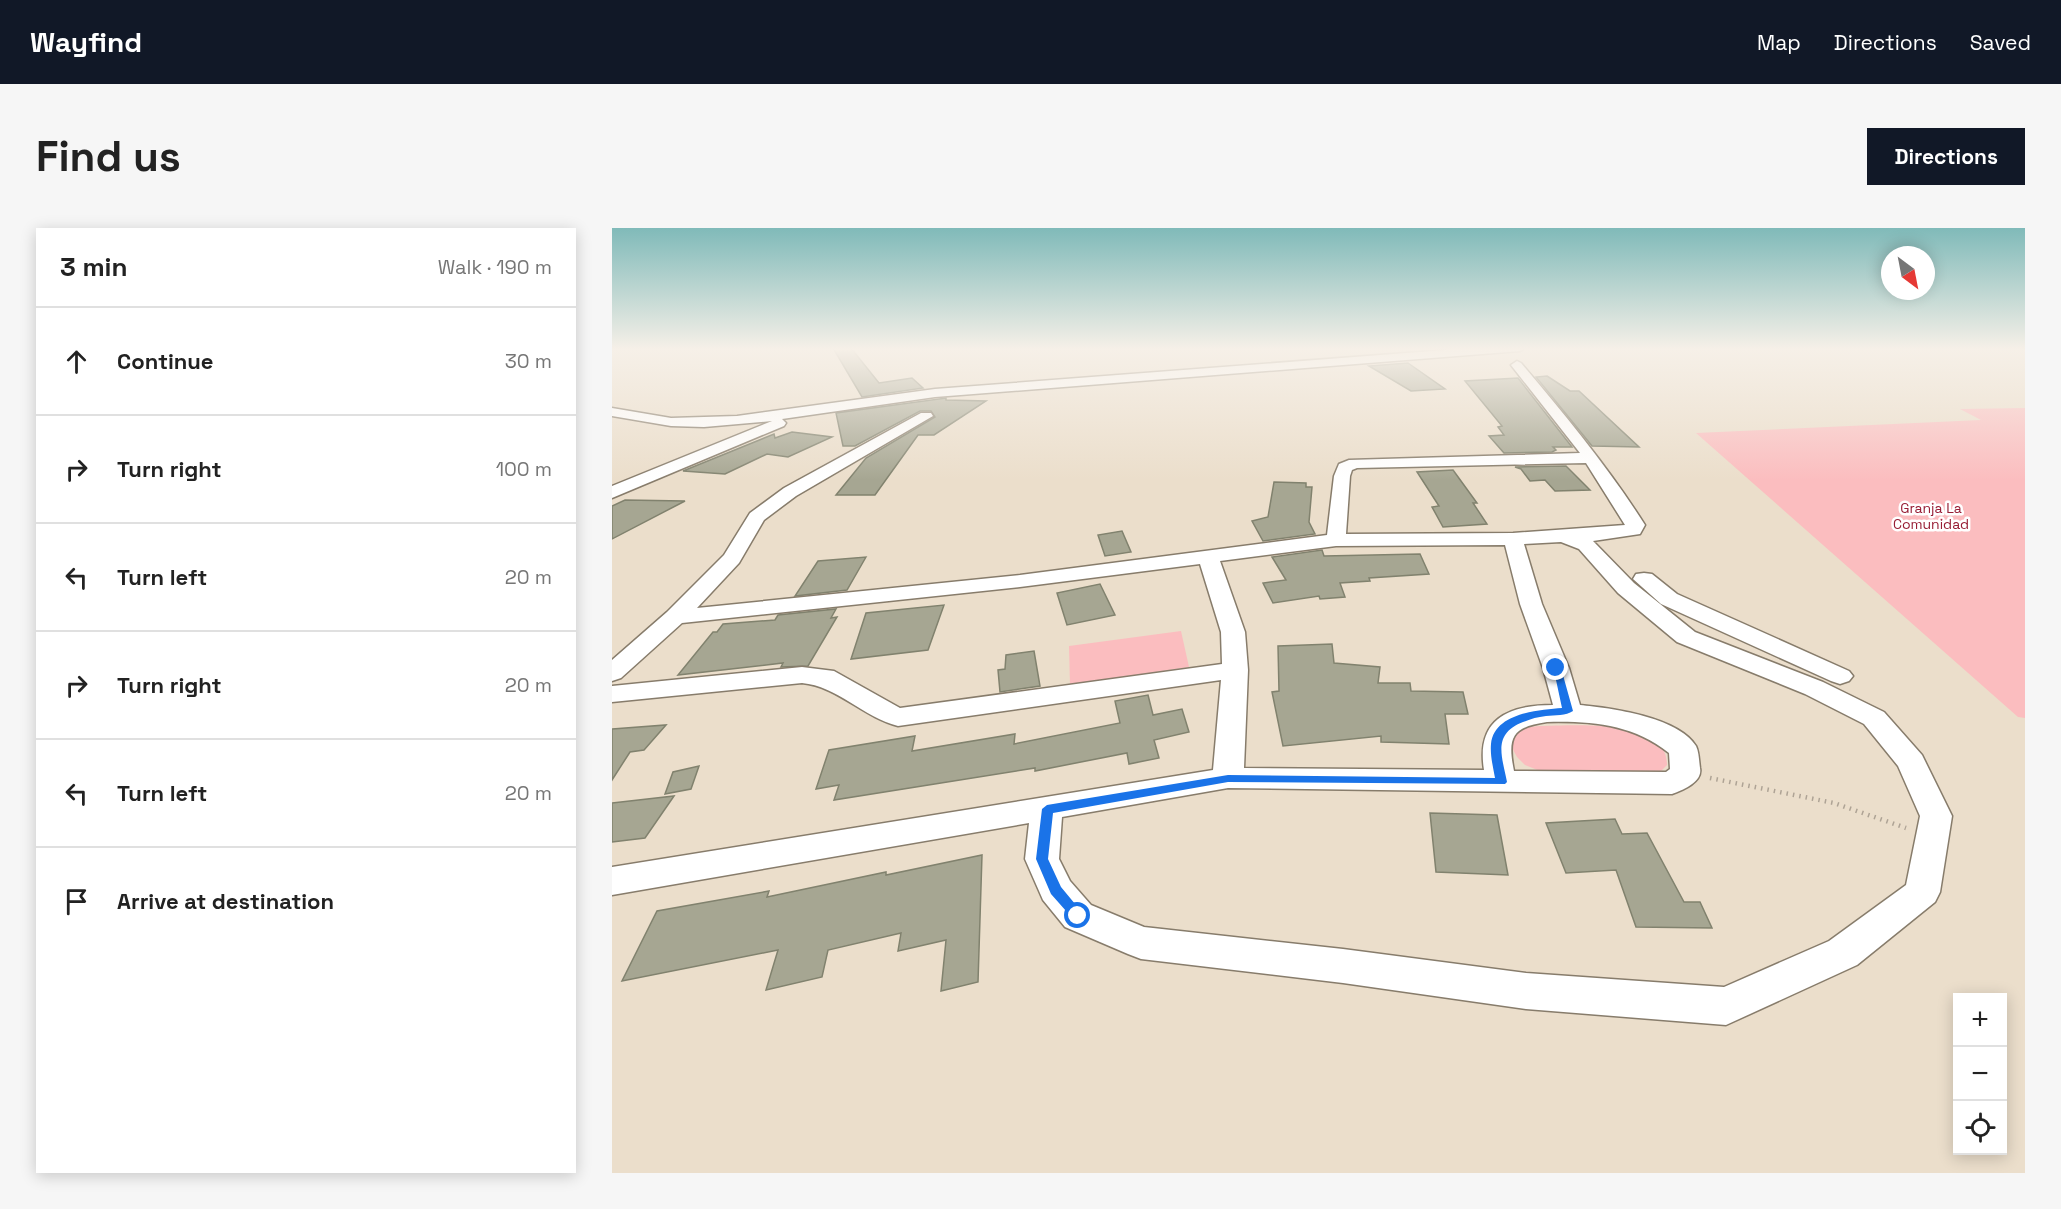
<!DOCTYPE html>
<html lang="en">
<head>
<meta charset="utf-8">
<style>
	body { margin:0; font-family:"Space Grotesk",sans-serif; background:#f6f6f6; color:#222 }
	.controls { position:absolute; right:18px; bottom:18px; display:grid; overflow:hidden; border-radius:0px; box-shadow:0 3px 15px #0003 }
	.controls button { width:54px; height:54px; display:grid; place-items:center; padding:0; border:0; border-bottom:2px solid #e0e0e0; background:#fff; color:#222; font:30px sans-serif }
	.compass { position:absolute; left:1269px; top:18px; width:54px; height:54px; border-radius:50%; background:#fff; box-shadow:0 3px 15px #0003; rotate:148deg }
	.stop { position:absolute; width:18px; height:18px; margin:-14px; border:4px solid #1a73e8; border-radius:50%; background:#fff }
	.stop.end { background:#1a73e8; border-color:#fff; box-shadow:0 2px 6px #0008 }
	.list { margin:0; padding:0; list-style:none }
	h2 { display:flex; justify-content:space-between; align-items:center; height:78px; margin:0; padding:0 24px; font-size:26px }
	h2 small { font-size:20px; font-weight:400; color:#767676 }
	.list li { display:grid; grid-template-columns:39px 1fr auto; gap:18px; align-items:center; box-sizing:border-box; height:108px; padding:0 24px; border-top:2px solid #e0e0e0 }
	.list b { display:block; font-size:22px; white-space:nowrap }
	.list em { font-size:20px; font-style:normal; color:#767676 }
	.icon { flex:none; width:33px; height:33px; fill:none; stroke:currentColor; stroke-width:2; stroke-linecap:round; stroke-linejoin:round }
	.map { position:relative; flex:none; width:1413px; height:945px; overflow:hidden; border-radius:0px }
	header { display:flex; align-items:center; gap:36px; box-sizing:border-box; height:84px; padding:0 30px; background:#111827; color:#fff }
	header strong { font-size:28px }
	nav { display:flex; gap:33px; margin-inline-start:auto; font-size:21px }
	.intro { display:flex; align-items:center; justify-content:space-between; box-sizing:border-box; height:144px; padding:0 36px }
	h1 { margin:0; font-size:42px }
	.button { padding:15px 27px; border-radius:0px; background:#111827; color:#fff; font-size:21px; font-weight:700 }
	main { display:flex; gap:36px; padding:0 36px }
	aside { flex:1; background:#fff; border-radius:0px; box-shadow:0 3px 15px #0003 }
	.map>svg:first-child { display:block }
</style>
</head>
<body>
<header>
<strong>Wayfind</strong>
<nav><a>Map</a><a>Directions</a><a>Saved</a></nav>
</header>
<div class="intro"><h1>Find us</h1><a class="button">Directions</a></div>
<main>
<aside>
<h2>3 min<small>Walk · 190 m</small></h2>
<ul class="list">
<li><svg class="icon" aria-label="ahead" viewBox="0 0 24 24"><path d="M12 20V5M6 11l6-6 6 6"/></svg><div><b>Continue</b></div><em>30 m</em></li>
<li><svg class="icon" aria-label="right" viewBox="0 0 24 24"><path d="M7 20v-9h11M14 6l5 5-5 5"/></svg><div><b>Turn right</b></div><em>100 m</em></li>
<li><svg class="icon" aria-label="left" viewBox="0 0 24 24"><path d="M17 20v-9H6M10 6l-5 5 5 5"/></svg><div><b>Turn left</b></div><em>20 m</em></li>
<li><svg class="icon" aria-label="right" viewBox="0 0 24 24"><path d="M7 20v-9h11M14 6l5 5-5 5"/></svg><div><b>Turn right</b></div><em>20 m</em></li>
<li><svg class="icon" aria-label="left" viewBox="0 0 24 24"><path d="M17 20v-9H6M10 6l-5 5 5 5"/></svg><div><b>Turn left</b></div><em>20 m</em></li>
<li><svg class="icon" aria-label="arrive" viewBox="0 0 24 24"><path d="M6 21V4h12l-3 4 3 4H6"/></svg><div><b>Arrive at destination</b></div></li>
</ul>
</aside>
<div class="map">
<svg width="1413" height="945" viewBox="0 0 1413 945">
	<rect width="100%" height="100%" fill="#ebdecb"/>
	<g fill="#fbbdbf">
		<path d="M1413 180V490L1406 489 1084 205 1369 192 1348 181Z"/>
		<path d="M569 403 577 439 458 457 457 418Z"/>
		<path d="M928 498C961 498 1056 489 1055 537L1049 543 1033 546 933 545 913 537 905 529 899 518 900 509 908 500Z"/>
	</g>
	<g fill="#a6a692" stroke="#81826e" stroke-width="1.5">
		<path d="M221 120H239L267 155 300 150 311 160 250 169Z"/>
		<path d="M796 135 833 161 799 163 757 138Z"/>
		<path d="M935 148 958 163H967L1027 219 980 218 924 149Z"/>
		<path d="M906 150 960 219H941L944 222 940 224 892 225 877 208 892 207 886 199 890 198 853 153Z"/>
		<path d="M334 170V172L374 173 322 207H306L263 267H224L254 230 323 189 319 183H308L243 218H231L224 185Z"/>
		<path d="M180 204 220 209 176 229 155 226 113 246 71 243 162 206 163 210Z"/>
		<path d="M954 238 978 262 943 263 933 252 918 253 909 241 903 239Z"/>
		<path d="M841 242 865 275H861L875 296 831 299 820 279 827 278 805 244Z"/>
		<path d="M662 254 694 255V259H700L697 294 703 306 651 313 640 293 656 289Z"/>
		<path d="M13 272 73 273 0 311V278Z"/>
		<path d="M510 303 519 324 493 328 486 307Z"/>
		<path d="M710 322 712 328 808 326 817 346 757 350 758 353 728 355 733 369 708 371 707 368 661 375 651 355 674 352 660 329Z"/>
		<path d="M254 329 235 362 183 368 206 333Z"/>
		<path d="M488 356 503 387 455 397 445 365Z"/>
		<path d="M332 377 316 422 239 431 254 385Z"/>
		<path d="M224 381 219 390 225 389 196 438 169 439 171 435 66 447 101 404H105L111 396 163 392 166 387Z"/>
		<path d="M720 416 722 435 768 439 766 455H798L799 463 851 464 856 486H833L837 516 769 514V508L671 518 660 464 667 463 666 418Z"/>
		<path d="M422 423 428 458 388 464 386 442 393 441 394 427Z"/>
		<path d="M536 467 541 487 570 481 577 504 542 512 547 530 517 536 515 525 423 543V540L222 572 227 557 204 561 217 522 303 508 300 523 403 506 402 516 508 495 503 473Z"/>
		<path d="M54 497 32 522 18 524 0 552V501Z"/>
		<path d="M87 538 79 561 53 566 61 544Z"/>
		<path d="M62 568 33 610 0 614V575Z"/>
		<path d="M818 585 885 587 896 647 824 644Z"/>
		<path d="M1003 591 1010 606 1035 605 1072 674H1088L1100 700 1024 699 1004 642 954 645 934 595Z"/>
		<path d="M370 627 366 754 329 763 334 712 286 723 289 705 216 722 210 749 154 762 166 722 10 753 45 683 157 663 155 669 274 644V647Z"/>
	</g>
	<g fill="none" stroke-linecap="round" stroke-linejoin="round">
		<defs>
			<g id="street">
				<path d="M859 120H913L908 123 323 169 170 191 174 195 172 198 0 270V258L160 193 92 199 59 198 0 188V180L59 190 125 188 323 161Z"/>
				<path d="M905 133 909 135C953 187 996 239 1033 297L1028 306 981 313 1022 355 1083 404 1211 454 1272 484 1310 527 1340 588 1328 664 1323 674 1245 737 1114 797 914 781 731 755 529 731 516 726 453 699 431 672 413 631 417 595 0 667V639L601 542 609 452 286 498C251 489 225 458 190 455L0 474V458L190 439 222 443 288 480 610 436 609 404 588 336 408 359 70 395 9 450 0 453V432L55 384 112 327 138 285 172 260 309 185H319L321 188 184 268 152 292 127 335 85 380 408 347 715 307 722 248 727 236 737 232 968 225 899 137ZM974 235 1013 297 901 305 734 306 738 248 740 242 745 240ZM949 314 967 321 1006 365 1065 414 1193 466 1252 496 1286 538 1308 588 1294 657 1217 713 1112 759 914 745 731 721 532 699 479 677 458 653 447 631 450 589 616 560 1060 566C1071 562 1091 554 1088 540 1087 533 1087 524 1084 518 1066 489 999 480 968 477L957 440 930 376 912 316ZM893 317 908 376 931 440 941 477C895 477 864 492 872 542L632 540 636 442 633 404 608 333 724 318ZM935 494C980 493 1020 496 1057 525L1058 541 1054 544 902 543C895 509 900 499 935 494Z"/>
				<path d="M1032 345 1040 346 1065 366 1237 443 1241 448 1237 453 1228 456 1219 453 1049 376 1021 351 1024 346Z"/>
			</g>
		</defs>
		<use href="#street" stroke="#877c6b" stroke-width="3"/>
		<path stroke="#aea395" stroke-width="4.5" stroke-dasharray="1.5 5" stroke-linecap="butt" d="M1098 550 1222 575 1294 600"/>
		<use href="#street" fill="#fff" fill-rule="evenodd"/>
	</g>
	<linearGradient id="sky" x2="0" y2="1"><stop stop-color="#80bab9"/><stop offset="0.48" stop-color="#f6f0e8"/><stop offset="1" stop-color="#f6f0e8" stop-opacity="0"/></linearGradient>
	<rect width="1413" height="252" fill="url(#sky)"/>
	<path fill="#1a73e8" d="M941 438 949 440 961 483C954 488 943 487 934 488 925 489 919 491 911 494 880 506 890 528 895 554L893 556 616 554 441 585 436 631 449 659 473 688 466 694 462 692 439 666 424 631 430 581 435 577 616 547 883 550C881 539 878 527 879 516 882 485 926 482 950 480Z"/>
	<g text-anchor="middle" stroke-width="5" stroke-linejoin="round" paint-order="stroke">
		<g font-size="14" fill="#971d34" stroke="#fff">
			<text x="1319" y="285">Granja La<tspan x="1319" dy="16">Comunidad</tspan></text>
		</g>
	</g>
</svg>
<div class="controls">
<button>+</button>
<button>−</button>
<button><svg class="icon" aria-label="locate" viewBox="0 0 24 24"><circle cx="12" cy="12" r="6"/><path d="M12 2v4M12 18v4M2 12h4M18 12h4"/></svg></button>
</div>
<svg class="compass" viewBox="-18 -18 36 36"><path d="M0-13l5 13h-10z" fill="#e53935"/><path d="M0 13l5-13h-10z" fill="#767676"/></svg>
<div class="stop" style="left:466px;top:688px"></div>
<div class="stop end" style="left:944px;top:440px"></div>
</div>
</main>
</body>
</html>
